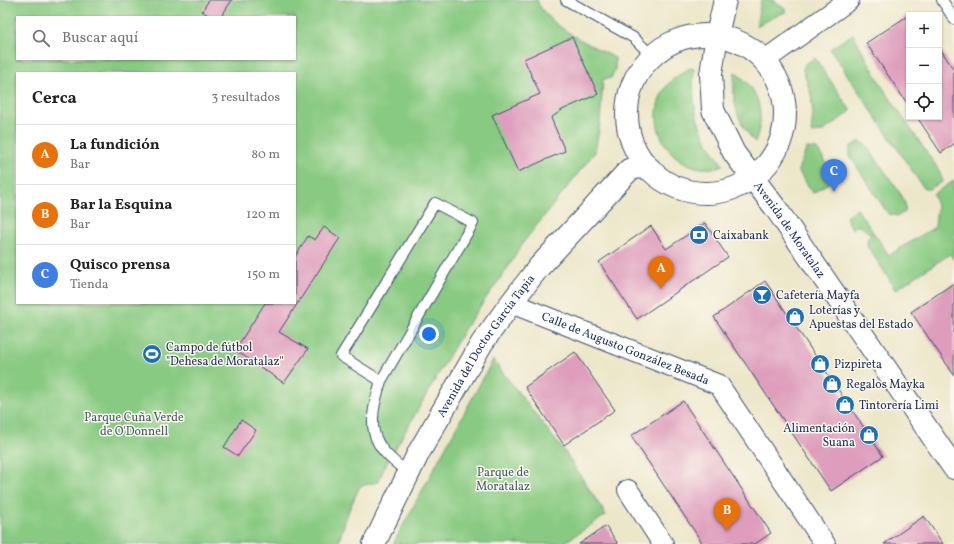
<!DOCTYPE html>
<html lang="es">
<head>
<meta charset="utf-8">
<style>
	body { margin:0; font-family:Vollkorn,serif; background:#f6f6f6; color:#222 }
	.controls { position:absolute; right:12px; top:12px; display:grid; overflow:hidden; border-radius:0px; box-shadow:0 1px 3px #0004 }
	.controls button { width:36px; height:36px; display:grid; place-items:center; padding:0; border:0; border-bottom:1px solid #e0e0e0; background:#fff; color:#222; font:20px sans-serif }
	.you { position:absolute; left:429px; top:334px; width:14px; height:14px; margin:-10px; border:3px solid #fff; border-radius:50%; background:#1a73e8; box-shadow:0 0 0 6px #1a73e833 }
	.badge { display:grid; place-items:center; width:26px; height:26px; border-radius:50%; background:#1f6fb2; color:#fff; font-size:13px; font-weight:700 }
	.pin { position:absolute; translate:-50% -33px; filter:drop-shadow(0 1px 2px #0008) }
	.pin::after { content:''; position:absolute; top:21px; width:14px; height:12px; background:inherit; clip-path:polygon(0 0,100% 0,50% 100%) }
	.list { margin:0; padding:0; list-style:none }
	h2 { display:flex; justify-content:space-between; align-items:center; height:52px; margin:0; padding:0 16px; font-size:17px }
	h2 small { font-size:13px; font-weight:400; color:#767676 }
	.list li { display:grid; grid-template-columns:26px 1fr auto; gap:12px; align-items:center; box-sizing:border-box; height:60px; padding:0 16px; border-top:1px solid #e0e0e0 }
	.list b { display:block; font-size:15px; white-space:nowrap }
	.list p { margin:0; font-size:13px; white-space:nowrap; color:#767676 }
	.list em { font-size:13px; font-style:normal; color:#767676 }
	.icon { flex:none; width:22px; height:22px; fill:none; stroke:currentColor; stroke-width:2; stroke-linecap:round; stroke-linejoin:round }
	.map { position:relative; flex:none; width:954px; height:544px; overflow:hidden }
	.search { position:absolute; background:#fff; box-shadow:0 1px 3px #0004; left:16px; top:16px; width:280px; height:44px; display:flex; align-items:center; gap:10px; box-sizing:border-box; padding:0 14px; border-radius:0px; color:#767676; font-size:15px }
	.panel { position:absolute; background:#fff; box-shadow:0 1px 3px #0004; left:16px; top:72px; width:280px; height:232px; border-radius:0px }
	.map>svg:first-child { display:block }
</style>
</head>
<body>
<div class="map">
<svg width="954" height="544" viewBox="0 0 954 544">
	<rect width="100%" height="100%" fill="#fbf7ec"/>
	<filter id="ink" filterUnits="userSpaceOnUse"><feTurbulence type="fractalNoise" baseFrequency=".025" numOctaves="2"/><feDisplacementMap in="SourceGraphic" scale="8" xChannelSelector="R" yChannelSelector="G"/><feConvolveMatrix kernelMatrix="1 2 1 2 8 2 1 2 1" color-interpolation-filters="sRGB"/></filter>
	<filter id="wash" filterUnits="userSpaceOnUse"><feTurbulence type="fractalNoise" baseFrequency=".012" numOctaves="4" result="noise"/><feDisplacementMap in="SourceGraphic" scale="16" xChannelSelector="R" yChannelSelector="G"/><feGaussianBlur stdDeviation="0.9" result="paint"/><feColorMatrix in="noise" values="0 0 0 0 0 0 0 0 0 0 0 0 0 0 0 0 0 1.4 0 .05"/><feComposite in="paint" operator="in"/></filter>
	<g filter="url(#wash)">
		<rect width="100%" height="100%" fill="#ede7ca"/>
		<g fill="#89ca82" stroke="#527c70" fill-rule="evenodd">
			<path d="M0 0H538V3C552 29 590 44 615 58V69L611 78 603 79 600 124 595 152 522 244 511 263 465 328 384 468 378 482 360 486 348 512 338 544H0ZM17 17H295V59H17ZM17 73H295V303H17Z"/>
			<path d="M761 0H774L787 11 756 26Z"/>
			<path d="M853 34 883 88 940 172 942 182 929 189H925L923 187 830 49Z"/>
			<path d="M815 58 851 111 822 132 811 133 813 114 811 94 803 70 805 64Z"/>
			<path d="M690 68 694 69C691 110 698 132 723 165 715 169 705 169 696 167 662 158 645 117 666 87 673 78 681 73 690 68Z"/>
			<path d="M735 72C760 90 766 114 755 142 736 121 731 99 735 72Z"/>
			<path d="M858 142H862L867 146 902 196C905 202 906 205 905 212L898 216 888 214 850 156V147Z"/>
			<path d="M807 148 817 149 836 178 813 193 799 172V167Z"/>
			<path d="M954 181V260L950 254 895 290 888 277 867 246 868 238 871 234 860 226 858 227 857 225 852 229 846 217 857 209 889 255 935 227 937 206 933 194Z"/>
			<path d="M493 360 567 455 606 515 562 544H393Z"/>
		</g>
		<g id="blocks">
			<g fill="#de9dbc">
				<path d="M209 0H232L221 17H211L202 11Z"/>
				<path d="M909 15V106L866 43Z"/>
				<path d="M572 37 598 94 562 110 551 118 565 151 518 172 492 115 540 94 524 59Z"/>
				<path d="M939 47 954 70V144L941 153 917 117H939Z"/>
				<path d="M705 223 728 257 637 319 599 262 651 226 666 249Z"/>
				<path d="M324 227 340 238 279 332 308 349 284 383 235 350 265 303H295V257L308 236 315 240Z"/>
				<path d="M765 281 883 456 831 491 714 317Z"/>
				<path d="M954 283V375L911 312Z"/>
				<path d="M575 352 615 410 564 445 525 387Z"/>
				<path d="M683 401 771 533 755 544H703L631 436Z"/>
				<path d="M241 420 256 430 238 456 224 447Z"/>
				<path d="M924 516 943 544H884Z"/>
				<path d="M606 526 618 544H579Z"/>
			</g>
		</g>
	</g>
	<g filter="url(#ink)">
		<use href="#blocks" fill-opacity="0" stroke="#3a4b6e" stroke-width="1"/>
		<g fill="none" stroke-linecap="round" stroke-linejoin="round">
			<defs>
				<g id="lane">
					<path d="M566 0 634 38 652 56"/>
					<path d="M942 0 954 19"/>
					<path d="M381 381 341 356 435 203 473 223 381 381C367 427 368 444 409 473"/>
				</g>
				<g id="street">
					<path d="M765 60 849 0"/>
					<path id="s1" d="M511 303 719 385 825 544"/>
					<path d="M628 490 663 544"/>
				</g>
				<g id="secondary">
					<path id="s2" d="M725 0 717 35 711 74 713 110 734 153 777 210 954 468"/>
					<circle cx="706" cy="114" r="79"/>
					<path id="s3" d="M374 544 419 452 482 343 511 303 539 267 629 170 638 167 650 169"/>
				</g>
			</defs>
			<use href="#lane" stroke="#3a4b6e" stroke-width="12"/>
			<use href="#street" stroke="#3a4b6e" stroke-width="22"/>
			<use href="#secondary" stroke="#3a4b6e" stroke-width="24"/>
			<use href="#lane" stroke="#fff" stroke-width="10"/>
			<use href="#street" stroke="#fff" stroke-width="20"/>
			<use href="#secondary" stroke="#fff" stroke-width="22"/>
		</g>
	</g>
	<defs>
		<symbol id="bank-disc" viewBox="-11 -11 22 22"><circle r="9.5" fill="#1f6fb2" stroke="#fbf7ec"/><path d="M-6-4H6V4H-6ZM0-2.3a2.3 2.3 0 1 0 0 4.6a2.3 2.3 0 1 0 0-4.6Z" fill="#fff"/></symbol>
		<symbol id="bar-disc" viewBox="-11 -11 22 22"><circle r="9.5" fill="#1f6fb2" stroke="#fbf7ec"/><path d="M-6-5H6L.8 .8V4.5H3.5V6h-7V4.5H-.8V.8Z" fill="#fff"/></symbol>
		<symbol id="shop-disc" viewBox="-11 -11 22 22"><circle r="9.5" fill="#1f6fb2" stroke="#fbf7ec"/><path d="M-5-2.5h2.3a2.7 3.5 0 0 1 5.4 0H5L5.5 6h-11ZM-1.5-2.5h3a1.5 2.3 0 0 0-3 0Z" fill="#fff"/></symbol>
		<symbol id="stadium-disc" viewBox="-11 -11 22 22"><circle r="9.5" fill="#1f6fb2" stroke="#fbf7ec"/><path d="M0-5a6.5 5 0 1 0 0 10a6.5 5 0 1 0 0-10ZM-3.5-1.8h7v3.6h-7Z" fill="#fff"/></symbol>
	</defs>
	<g fill-rule="evenodd">
		<use href="#bank-disc" x="688" y="224" width="22" height="22"/>
		<use href="#bar-disc" x="751" y="284" width="22" height="22"/>
		<use href="#shop-disc" x="784" y="306" width="22" height="22"/>
		<use href="#stadium-disc" x="141" y="343" width="22" height="22"/>
		<use href="#shop-disc" x="809" y="353" width="22" height="22"/>
		<use href="#shop-disc" x="821" y="373" width="22" height="22"/>
		<use href="#shop-disc" x="834" y="394" width="22" height="22"/>
		<use href="#shop-disc" x="858" y="424" width="22" height="22"/>
	</g>
	<g text-anchor="middle" stroke-width="3" stroke-linejoin="round" paint-order="stroke">
		<g font-size="12" fill="#1b2f5e" stroke="#fbf7ec">
			<text dy="4" stroke="none"><textPath href="#s2" startOffset="254">Avenida de Moratalaz</textPath></text>
			<text dy="4" stroke="none"><textPath href="#s3" startOffset="228">Avenida del Doctor García Tapia</textPath></text>
			<text dy="4" stroke="none"><textPath href="#s1" startOffset="123">Calle de Augusto González Besada</textPath></text>
		</g>
		<g font-size="12" fill="#1b2f5e" stroke="#fbf7ec" text-anchor="start">
			<text x="713" y="239">Caixabank</text>
			<text x="776" y="299">Cafetería Mayfa</text>
			<text x="809" y="314">Loterías y<tspan x="809" dy="14">Apuestas del Estado</tspan></text>
			<text x="166" y="351">Campo de fútbol<tspan x="166" dy="14">"Dehesa de Moratalaz"</tspan></text>
			<text x="834" y="368">Pizpireta</text>
			<text x="846" y="388">Regalos Mayka</text>
			<text x="859" y="409">Tintorería Limi</text>
			<text x="855" y="432" text-anchor="end">Alimentación<tspan x="855" dy="14">Suana</tspan></text>
		</g>
		<g font-size="12" fill="#3c5e69" stroke="#fbf7ec">
			<text x="134" y="421">Parque Cuña Verde<tspan x="134" dy="14">de O'Donnell</tspan></text>
			<text x="503" y="476">Parque de<tspan x="503" dy="14">Moratalaz</tspan></text>
		</g>
	</g>
</svg>
<div class="controls">
<button>+</button>
<button>−</button>
<button><svg class="icon" aria-label="locate" viewBox="0 0 24 24"><circle cx="12" cy="12" r="6"/><path d="M12 2v4M12 18v4M2 12h4M18 12h4"/></svg></button>
</div>
<div class="you"></div>
<div class="pin badge" style="left:661px;top:289px;background:#e8710a">A</div>
<div class="pin badge" style="left:727px;top:531px;background:#e8710a">B</div>
<div class="pin badge" style="left:834px;top:192px;background:#3f7fe0">C</div>
<div class="search"><svg class="icon" aria-label="search" viewBox="0 0 24 24"><circle cx="10" cy="10" r="6"/><path d="M15 15l6 6"/></svg>Buscar aquí</div>
<section class="panel">
<h2>Cerca<small>3 resultados</small></h2>
<ul class="list">
<li><span class="badge" style="background:#e8710a">A</span><div><b>La fundición</b><p>Bar</p></div><em>80 m</em></li>
<li><span class="badge" style="background:#e8710a">B</span><div><b>Bar la Esquina</b><p>Bar</p></div><em>120 m</em></li>
<li><span class="badge" style="background:#3f7fe0">C</span><div><b>Quisco prensa</b><p>Tienda</p></div><em>150 m</em></li>
</ul>
</section>
</div>
</body>
</html>
